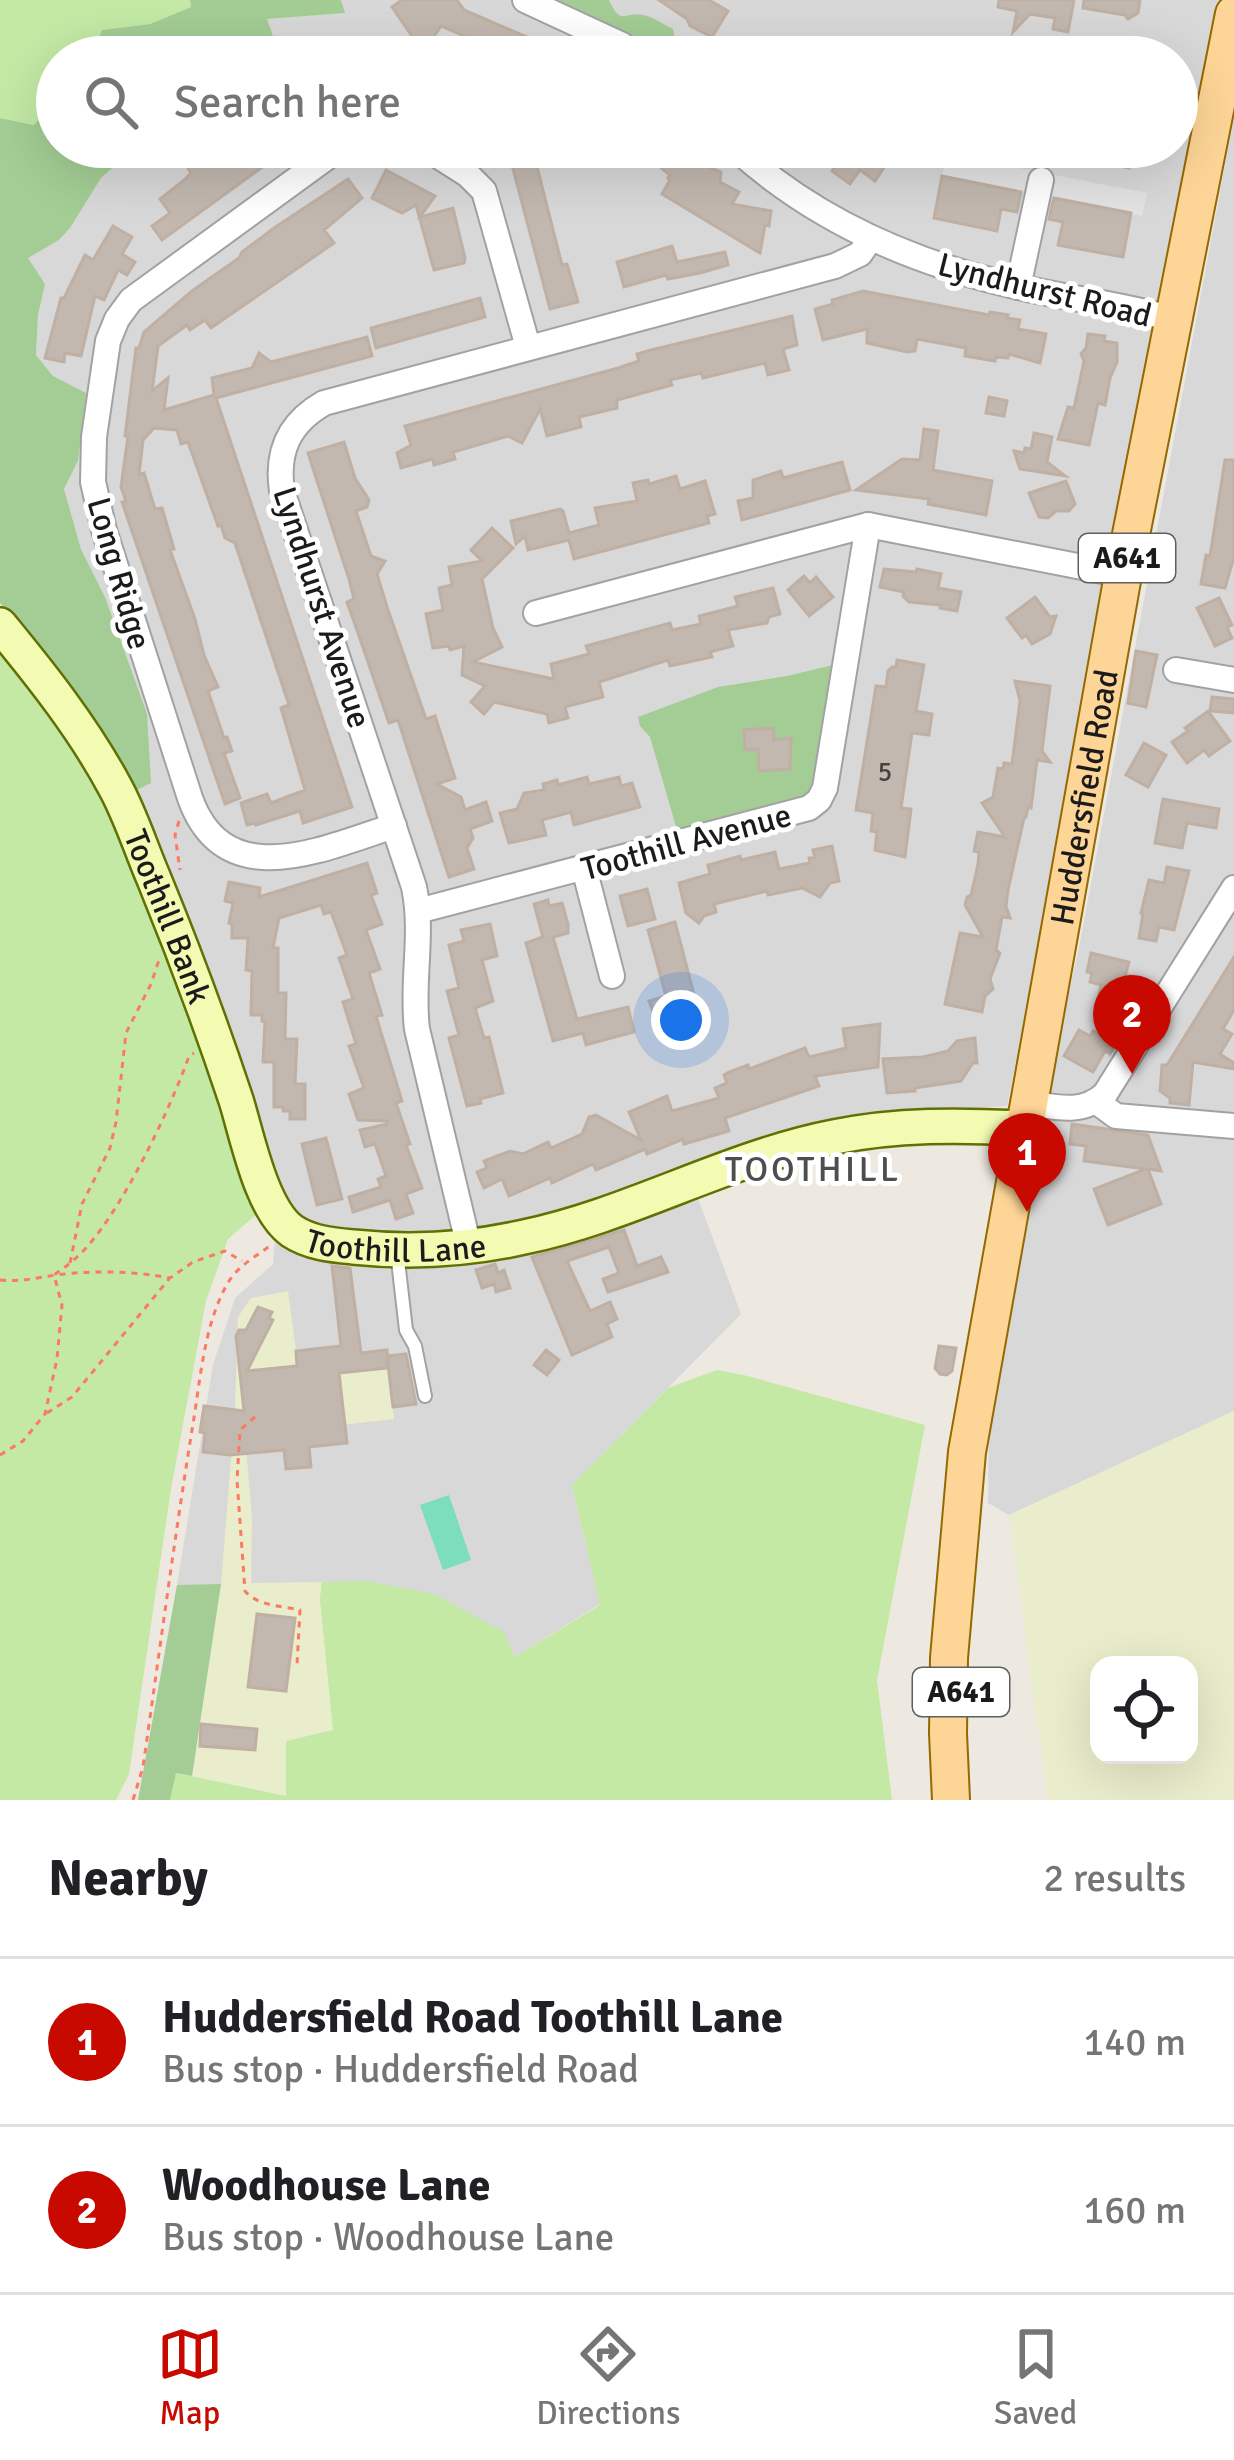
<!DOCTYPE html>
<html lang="en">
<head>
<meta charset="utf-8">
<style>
	body { margin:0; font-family:Signika,sans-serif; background:#f2f2f2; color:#202124 }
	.controls { position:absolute; right:36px; bottom:36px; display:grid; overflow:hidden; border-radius:24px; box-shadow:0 12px 48px #0002 }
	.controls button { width:108px; height:108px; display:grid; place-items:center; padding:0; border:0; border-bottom:3px solid #e0e0e0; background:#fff; color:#202124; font:60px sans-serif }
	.you { position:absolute; left:681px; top:1020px; width:42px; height:42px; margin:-30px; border:9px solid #fff; border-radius:50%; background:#1a73e8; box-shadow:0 0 0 18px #1a73e833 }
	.badge { display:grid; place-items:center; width:78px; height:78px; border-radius:50%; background:#c70900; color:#fff; font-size:39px; font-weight:700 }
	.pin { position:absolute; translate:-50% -99px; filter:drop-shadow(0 3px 6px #0008) }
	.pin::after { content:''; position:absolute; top:63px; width:42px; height:36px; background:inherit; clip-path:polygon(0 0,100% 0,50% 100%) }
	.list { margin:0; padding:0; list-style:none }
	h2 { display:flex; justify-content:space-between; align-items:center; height:156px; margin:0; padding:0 48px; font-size:51px }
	h2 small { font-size:39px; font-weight:400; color:#757577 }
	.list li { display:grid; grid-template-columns:78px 1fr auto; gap:36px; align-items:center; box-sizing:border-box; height:168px; padding:0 48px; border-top:3px solid #e0e0e0 }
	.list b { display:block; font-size:45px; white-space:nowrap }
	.list p { margin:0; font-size:39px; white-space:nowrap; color:#757577 }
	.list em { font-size:39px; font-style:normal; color:#757577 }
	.icon { flex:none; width:66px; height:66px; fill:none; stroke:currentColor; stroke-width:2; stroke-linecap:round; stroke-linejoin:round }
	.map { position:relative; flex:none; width:1234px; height:1800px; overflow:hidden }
	.search { position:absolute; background:#fff; box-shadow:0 12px 48px #0002; left:36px; right:36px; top:36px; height:132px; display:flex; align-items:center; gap:30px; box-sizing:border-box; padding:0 42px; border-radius:66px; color:#757577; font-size:45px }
	.sheet { height:492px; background:#fff }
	nav { display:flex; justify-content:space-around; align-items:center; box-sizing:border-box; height:168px; border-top:3px solid #e0e0e0; background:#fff; font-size:33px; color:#757577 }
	nav a { display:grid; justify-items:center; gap:6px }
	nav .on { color:#c70900 }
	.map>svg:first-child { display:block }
</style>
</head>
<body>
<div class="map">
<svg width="1234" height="1800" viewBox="0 0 1234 1800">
	<rect width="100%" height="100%" fill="#ede9e0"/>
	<g fill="#d9d8d8">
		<path d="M341 0H1226L1007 1106 826 1119 688 1171 741 1314 572 1485 600 1604 515 1657 192 1776 221 1585H177L213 1365 235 1298 273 1264 278 1194 129 794 105 597 81 549 64 489 78 461 53 376 36 355 38 315 45 284 27 258 59 240 70 228 101 178 136 147H1177V57H253L274 39 266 19 344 13Z"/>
		<path d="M1234 117V1411L1009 1515 988 1503 989 1434 1006 1324 1039 1126 1079 948Z"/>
	</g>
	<g fill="#e9edcb" fill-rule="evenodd">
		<path d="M288 1291 296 1350 341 1346 343 1373 389 1368 394 1419 245 1436 252 1518 251 1583 322 1582 320 1599 334 1730 287 1796 192 1776 221 1584 235 1410 238 1317 251 1298Z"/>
		<path d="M1234 1411V1800H1048L1009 1515ZM1099 1665H1189V1755H1099Z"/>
	</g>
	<g fill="#c3e9a5">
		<path d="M0 0H190L191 7 150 24 103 30 92 57H57V96L34 125 0 118Z"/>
		<path d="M0 642 110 796 175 962 258 1213 228 1239 206 1301 171 1489 129 1774 116 1800H0Z"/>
		<path d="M717 1370 748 1376 925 1425 877 1680 892 1800H170L176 1773 286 1796V1741L333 1730 320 1599 322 1582 367 1581 434 1594 504 1632 515 1657 600 1605 572 1485 668 1388Z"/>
	</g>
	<g fill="#a3cd94" fill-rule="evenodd">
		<path d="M190 0H341L345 13 267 19 274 39 253 57H92L102 30 150 24 191 7Z"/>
		<path d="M545 0H609C621 26 623 12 643 15 652 16 664 25 673 29L678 55 649 57Z"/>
		<path d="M57 96V147H136L101 178 70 228 59 240 28 258 45 284 38 315 36 355 53 376 86 393 78 461 64 489 81 549 105 597 147 714 151 783 129 794 20 626 0 603V118L34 125Z"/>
		<path d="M833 665 813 780 806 796 677 830 650 737 640 726 638 717 718 687 787 676ZM791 739V753L760 771 758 749 774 740Z"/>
		<path d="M221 1584 192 1776 176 1773 170 1800H138L177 1585Z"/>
	</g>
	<path fill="#7cdebd" d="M449 1495 471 1560 443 1570 420 1505Z"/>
	<path fill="#e3e3e3" d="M947 154 1147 193 1142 216 942 176Z"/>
	<g fill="#c2b8b0" stroke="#bfb0a3" stroke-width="3">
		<path d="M402 0H457L464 10 573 57H514L441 26 429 44 421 39 418 45 392 7Z"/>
		<path d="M659 0H709L728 11 712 37 690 26 687 19Z"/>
		<path d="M999 0H1074L1068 32 1053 29 1055 18 1030 14 1013 32 1017 11 998 7Z"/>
		<path d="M1084 0H1140L1138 13 1128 19 1125 15 1083 8Z"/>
		<path d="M767 39 816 52 815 57H763Z"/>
		<path d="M194 147H290L162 240 152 226 170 213 160 199 183 181 191 173 188 168 202 158Z"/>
		<path d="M487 147H532L562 265 567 264 578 302 550 309 511 161Z"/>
		<path d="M658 147H680L700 164 721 172 720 182 739 192 732 204 771 211 769 226 765 225 760 253 662 194 670 180 668 178 670 175 649 158Z"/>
		<path d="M849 147H864L887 163 875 181 860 170 850 184 832 171Z"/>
		<path d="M1084 147H1134L1129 168 1102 162Z"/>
		<path d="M386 170 435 196 420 217 453 208 465 258 464 263 434 270 416 205 402 213 372 198Z"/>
		<path d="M942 176 1021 192 1017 212 1001 209 997 231 934 218Z"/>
		<path d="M348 179 362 198 324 230 334 243 211 328 205 320 190 330 187 325 158 346 152 391 168 378 164 410 214 395 212 378 252 368 259 353 271 362 367 337 372 356 216 398 352 807 303 823 300 811 256 825 255 823 247 825 241 803 267 794 271 803 305 790 281 708 289 705 235 543 225 538 221 525 218 526 188 442 181 444 177 430 154 428 143 440 139 475 144 473 155 509 162 508 174 549 170 550 195 619 204 655 218 687 208 691 224 738 227 737 232 751 224 753 240 798 225 804 122 502 126 501 121 487 128 436H125L136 348H139L144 332 192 291 239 258 242 252 274 228Z"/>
		<path d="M1054 198 1131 213 1123 257 1058 245 1063 222 1049 219Z"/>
		<path d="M113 226 132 237 122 254 135 262 127 275 118 270 104 300 95 296 81 356 65 353 64 362 45 358 61 298H64L85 255 93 260Z"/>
		<path d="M672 246 677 262 725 252 728 265 700 273 668 279 666 275 624 287 617 262Z"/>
		<path d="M863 291 989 315 990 312 1008 315 1007 318 1020 320 1018 329 1046 334 1040 363 1009 354 1008 358 996 357 995 361 965 356 966 348 917 339 915 351 907 352 867 343V329L823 340 815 309 833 304 832 300Z"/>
		<path d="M480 298 485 317 376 348 371 328Z"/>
		<path d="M792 316 797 345 783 349 789 370 768 375 765 363 703 378 701 373 670 380 672 385 617 400V408L579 417 581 427 547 436 540 409 522 443 508 436 453 452 455 459 434 465 433 459 401 468 397 453 411 445 405 426 618 368 639 361 637 354 651 350Z"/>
		<path d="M1088 334 1105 336 1104 341 1117 343V362L1110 378 1105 405 1098 403 1089 445 1058 439 1068 407 1074 408 1084 361 1081 354 1086 348Z"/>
		<path d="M989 397 1007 401 1004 416 986 413Z"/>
		<path d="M924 429 938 431 933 470 992 481 986 515 928 504 929 499 856 490 902 459 920 460Z"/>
		<path d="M1034 433 1052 437 1047 462 1065 476 1020 469 1014 451 1024 453 1025 448 1031 449Z"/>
		<path d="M344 442 355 478 369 500 367 507 356 511 371 556 385 561 377 574 387 607 426 719 435 716 455 778 437 784 461 797 465 810 486 802 492 821 470 829 473 838 467 848 474 869 449 877 398 720 389 723 358 633 347 602 354 599 349 579 308 453Z"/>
		<path d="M1225 460H1234V557L1225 588 1201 584 1206 555 1210 556Z"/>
		<path d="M842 462 850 490 742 520 738 501 753 498V480L781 471 783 478Z"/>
		<path d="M676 476 680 489 705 481 715 514 707 516 709 523 574 559 569 540 528 550 525 536 516 544 511 521 560 509 563 511 569 533 599 525 595 508 637 501 633 483 648 480 649 484Z"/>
		<path d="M1066 481 1075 504 1069 511H1056L1048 518 1039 517 1029 493Z"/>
		<path d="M492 528 513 548 482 579 493 628 502 647 473 662 554 679 551 664 589 654 586 646 670 623 672 630 701 624 699 616 738 606 735 597 773 588 780 614 769 617 767 623 728 630 733 646 710 652 712 657 670 666 668 660 599 682 603 697 565 707 568 718 549 723 547 714 494 702 484 714 471 702 485 686 462 675 464 646 450 650 449 646 433 648 426 614 443 610 439 588 452 585 449 567 482 561 471 550Z"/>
		<path d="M884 569 916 572 917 569 941 574 938 588 961 592 957 611 940 608 941 605 909 602 903 596 904 592 880 587Z"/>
		<path d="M804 576 810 583 816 577 833 597 809 616 788 590Z"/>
		<path d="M1035 597 1050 617 1056 616 1050 634 1032 644 1026 635 1022 638 1007 618Z"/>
		<path d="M1219 598 1232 625 1227 627 1232 638 1215 646 1197 608Z"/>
		<path d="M1136 651 1157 655 1146 707 1128 703Z"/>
		<path d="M897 660 924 665 916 711 932 714 929 735 912 733 901 808 911 809 905 857 875 850 877 832 871 831 873 813 856 810 876 686 886 687 888 671 892 667H896Z"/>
		<path d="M1015 681 1050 686 1042 751 1050 762 1037 760 1031 808 1028 807 1026 817 1024 818 1008 890 1006 906 1010 918 1002 917 996 950 1000 953 990 979 993 989 985 996 982 1012 945 1004 960 933 983 937 965 905 967 897 971 895 978 864 979 852 974 851 978 832 1005 837 982 803 993 797 998 768 1003 769 1004 763 1012 764 1020 701Z"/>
		<path d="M1212 697 1234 699V713L1210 711Z"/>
		<path d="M1208 711 1230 741 1209 756 1204 750 1187 763 1172 742 1188 731 1185 728Z"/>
		<path d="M773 728 774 740 791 738 790 769 759 771 758 749 745 750 744 730Z"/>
		<path d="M1144 743 1166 755 1148 787 1126 775Z"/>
		<path d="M587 777 589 784 619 777 621 786 632 783 640 807 574 825 571 812 542 820 546 835 509 843 500 813 517 809 524 793 544 790 543 784 557 780 558 785Z"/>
		<path d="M1163 799 1219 809 1216 828 1187 823 1182 848 1155 843Z"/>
		<path d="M832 846 839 881 830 883 820 897 802 888 768 895 767 891 714 904 716 912 704 916 699 923 686 913 679 883 710 874 708 865 740 856 741 860 775 852 779 869 810 863 809 858H815L813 850Z"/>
		<path d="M367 863 377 893 371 895 382 924 366 930 380 969 369 973 382 1015 376 1016 402 1101 396 1103 410 1144 406 1145 422 1188 406 1194 413 1213 396 1219 390 1200 353 1212 349 1197 381 1187 378 1179 386 1176 375 1144 365 1147 360 1130 387 1124V1121L358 1120 349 1094 364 1088 349 1046 356 1044 343 1002 353 999 339 958 347 955 331 912 324 914 321 905 279 918 273 948H278V993H286L285 1039H297L295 1084H305V1119H290V1111H283V1107H274V1062H263L265 1021H262V1015H251L252 971 246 970 248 938H232V924L229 923 233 903 225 901 229 882 260 888 259 897Z"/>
		<path d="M1167 867 1189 871 1174 930 1159 927 1156 941 1139 938 1143 913H1141L1149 880 1164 883Z"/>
		<path d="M647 889 655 919 628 926 620 896Z"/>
		<path d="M548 900 549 906 562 903 568 924V933L553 937 577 1019 628 1007 634 1032 586 1045 583 1033 553 1041 526 943 543 937 534 904Z"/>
		<path d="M675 922 697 1006 654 1014 649 1001 666 996 648 930Z"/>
		<path d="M490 924 497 956 482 960 493 1001 475 1008 484 1038 489 1037 503 1093 480 1099 481 1103 467 1106 449 1038 459 1035 447 991 459 988 449 945 464 941 461 930Z"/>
		<path d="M1091 953 1129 962 1125 976H1129L1120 1002 1098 998 1101 985 1090 982 1092 973 1087 972Z"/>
		<path d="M1234 957V1010L1223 1029 1232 1034 1220 1054 1234 1063V1069L1193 1062 1189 1105 1170 1103V1098L1160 1091 1162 1065H1167Z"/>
		<path d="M880 1024 878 1067 815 1076 819 1086 725 1118 729 1131 684 1144 683 1139 647 1154 645 1149 596 1170 593 1164 552 1183 550 1178 509 1196 502 1179 484 1188 477 1172 487 1168 484 1161 510 1151 523 1154 548 1142 551 1148 582 1134 589 1117 596 1115 641 1140 629 1112 667 1096 672 1111 719 1098 715 1088 727 1083 724 1075 729 1072 748 1065 749 1069 805 1048 809 1057 846 1048 843 1029Z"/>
		<path d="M1102 1029 1119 1038 1110 1054 1105 1051 1093 1072 1064 1056 1079 1030 1090 1036 1093 1031 1099 1034Z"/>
		<path d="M975 1038 977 1063H973L961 1081 915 1088V1091L887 1093 883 1059 923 1057 948 1051 957 1041Z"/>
		<path d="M1072 1124 1148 1135 1161 1171 1148 1169 1161 1204 1108 1225 1094 1189 1146 1169 1084 1161 1086 1146 1070 1144Z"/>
		<path d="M326 1138 342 1199 317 1205 302 1144Z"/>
		<path d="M624 1230 637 1266 661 1257 668 1272 608 1292 603 1279 619 1273 609 1247 567 1261 590 1311 610 1302 617 1319 607 1324 612 1337 572 1355 532 1257Z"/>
		<path d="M495 1264 498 1273 504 1270 510 1288 496 1292 494 1284 482 1288 476 1270Z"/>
		<path d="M332 1266 350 1268 361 1353 387 1350 388 1368 339 1373 347 1443 309 1447 311 1467 286 1469 284 1450 230 1455 203 1452 205 1433 200 1432 204 1406 244 1411 236 1336 239 1330H246L258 1307 272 1312 269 1318 273 1320 247 1371 297 1366 296 1351 341 1346Z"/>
		<path d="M939 1346 956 1348 952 1371 947 1375 940 1374 935 1368Z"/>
		<path d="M546 1350 559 1360 547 1375 534 1365Z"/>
		<path d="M406 1354 416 1404 393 1407 387 1356Z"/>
		<path d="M257 1614 295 1618 286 1691 248 1687Z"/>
		<path d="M201 1724 257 1729 255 1750 200 1746Z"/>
	</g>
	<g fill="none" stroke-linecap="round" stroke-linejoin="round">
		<defs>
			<path id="lane" d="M397 1252 406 1330 415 1346 425 1396"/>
			<g id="street">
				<path d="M525 0 622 45 638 57"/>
				<path d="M341 147 131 300 117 319 108 341 94 437 93 482 104 530 190 798C225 896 324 848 394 826"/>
				<path d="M424 147 468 175 484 191 528 347"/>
				<path d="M734 147C814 220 915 264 1019 287 1070 299 1122 304 1172 319"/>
				<path d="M1018 287 1041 180"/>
				<path d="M536 613 868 525 1123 575"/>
				<path d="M1176 670 1234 680"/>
				<path d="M584 868 612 976"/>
				<path d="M418 911 809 808 819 800 825 788 868 525"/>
				<path d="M1097 1102 1116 1116 1234 1126"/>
				<path d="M1028 1103C1056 1107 1082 1115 1105 1094L1234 888"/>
				<path d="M469 1247 417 1029C411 982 424 935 414 887L282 491C276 451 289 423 324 403L835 266 860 254 871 238"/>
			</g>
			<g id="secondary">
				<path id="s1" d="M0 625C42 676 84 729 115 787 131 816 141 849 154 879 184 952 211 1025 236 1100 247 1135 261 1209 292 1231 310 1243 332 1245 353 1247 411 1253 467 1250 524 1237 630 1215 727 1158 834 1137 897 1124 960 1125 1024 1128"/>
			</g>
			<g id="primary">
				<path id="s2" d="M951 1800 948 1733 949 1658 967 1452 1123 575 1234 14"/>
			</g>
		</defs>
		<use href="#lane" stroke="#a2a2a2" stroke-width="16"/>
		<use href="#street" stroke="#a2a2a2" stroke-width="28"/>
		<use href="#secondary" stroke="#607103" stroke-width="38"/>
		<use href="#primary" stroke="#936900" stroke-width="40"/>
		<g stroke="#fb7a64" stroke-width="3" stroke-dasharray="6 6" stroke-linecap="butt">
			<path d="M179 821 175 835 180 870"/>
			<path d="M70 1263 82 1204 110 1148 116 1122 126 1033 151 984 159 960"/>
			<path d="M0 1280C20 1282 36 1278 56 1275 95 1270 132 1271 170 1278L193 1262 225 1251 242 1261"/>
			<path d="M47 1413 72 1397 169 1279"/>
			<path d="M255 1417 240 1430 237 1480 245 1591C257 1606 282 1606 300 1610L297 1665"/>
			<path d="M0 1455 23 1441 45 1414 57 1359 62 1305 54 1275C62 1269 70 1264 77 1257 118 1220 170 1110 189 1056L194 1053"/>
			<path d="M133 1800 143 1767C159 1655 174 1542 192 1430 200 1384 203 1330 225 1288 236 1266 253 1259 271 1245"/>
		</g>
		<use href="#lane" stroke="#fff" stroke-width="12"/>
		<use href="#street" stroke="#fff" stroke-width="24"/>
		<use href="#secondary" stroke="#f3fab2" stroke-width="33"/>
		<use href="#primary" stroke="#fdd596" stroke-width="36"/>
	</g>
	<g text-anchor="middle" stroke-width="10" stroke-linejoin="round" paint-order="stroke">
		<g font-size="27" fill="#454240">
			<text x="885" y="781">5</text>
		</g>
		<g fill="#fff" stroke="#5f5f5f" stroke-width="3">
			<rect x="1079" y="534" width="96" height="48" rx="9"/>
			<rect x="913" y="1668" width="96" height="48" rx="9"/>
		</g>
		<g font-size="30" font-weight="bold" fill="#1b1b1b">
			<text x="1127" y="568">A641</text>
			<text x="961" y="1702">A641</text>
		</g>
		<g font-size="33" fill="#1b1b1b" stroke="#fff">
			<text transform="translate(1045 289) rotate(14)" y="12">Lyndhurst Road</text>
			<text transform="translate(120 573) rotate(74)" y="12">Long Ridge</text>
			<text transform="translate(323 607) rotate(72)" y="12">Lyndhurst Avenue</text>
			<text dy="12" stroke="none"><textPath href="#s2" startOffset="1014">Huddersfield Road</textPath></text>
			<text transform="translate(686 841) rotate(-15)" y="12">Toothill Avenue</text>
			<text dy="12" stroke="none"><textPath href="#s1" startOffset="339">Toothill Bank</textPath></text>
			<text dy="12" stroke="none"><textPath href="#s1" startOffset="786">Toothill Lane</textPath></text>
		</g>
		<g font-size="36" letter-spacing="3" fill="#4e4e4e" stroke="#fff">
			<text x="813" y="1181">TOOTHILL</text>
		</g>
	</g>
</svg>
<div class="controls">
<button><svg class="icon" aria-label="locate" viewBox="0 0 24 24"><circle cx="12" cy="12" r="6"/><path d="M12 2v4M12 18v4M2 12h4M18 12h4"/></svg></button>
</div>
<div class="you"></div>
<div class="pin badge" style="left:1027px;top:1212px">1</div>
<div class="pin badge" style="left:1132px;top:1074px">2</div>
<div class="search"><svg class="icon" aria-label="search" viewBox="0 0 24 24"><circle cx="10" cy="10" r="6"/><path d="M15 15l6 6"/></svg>Search here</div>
</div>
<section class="sheet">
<h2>Nearby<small>2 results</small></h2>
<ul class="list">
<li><span class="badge">1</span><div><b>Huddersfield Road Toothill Lane</b><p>Bus stop · Huddersfield Road</p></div><em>140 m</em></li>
<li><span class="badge">2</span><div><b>Woodhouse Lane</b><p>Bus stop · Woodhouse Lane</p></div><em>160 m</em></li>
</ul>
</section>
<nav>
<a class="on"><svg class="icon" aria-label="map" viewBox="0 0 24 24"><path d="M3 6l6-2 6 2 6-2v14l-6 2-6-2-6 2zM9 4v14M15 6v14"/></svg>Map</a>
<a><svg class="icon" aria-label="directions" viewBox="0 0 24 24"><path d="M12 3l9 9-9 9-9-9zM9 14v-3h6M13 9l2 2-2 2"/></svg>Directions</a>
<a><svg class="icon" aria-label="saved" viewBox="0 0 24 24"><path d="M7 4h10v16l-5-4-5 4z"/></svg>Saved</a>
</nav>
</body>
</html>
